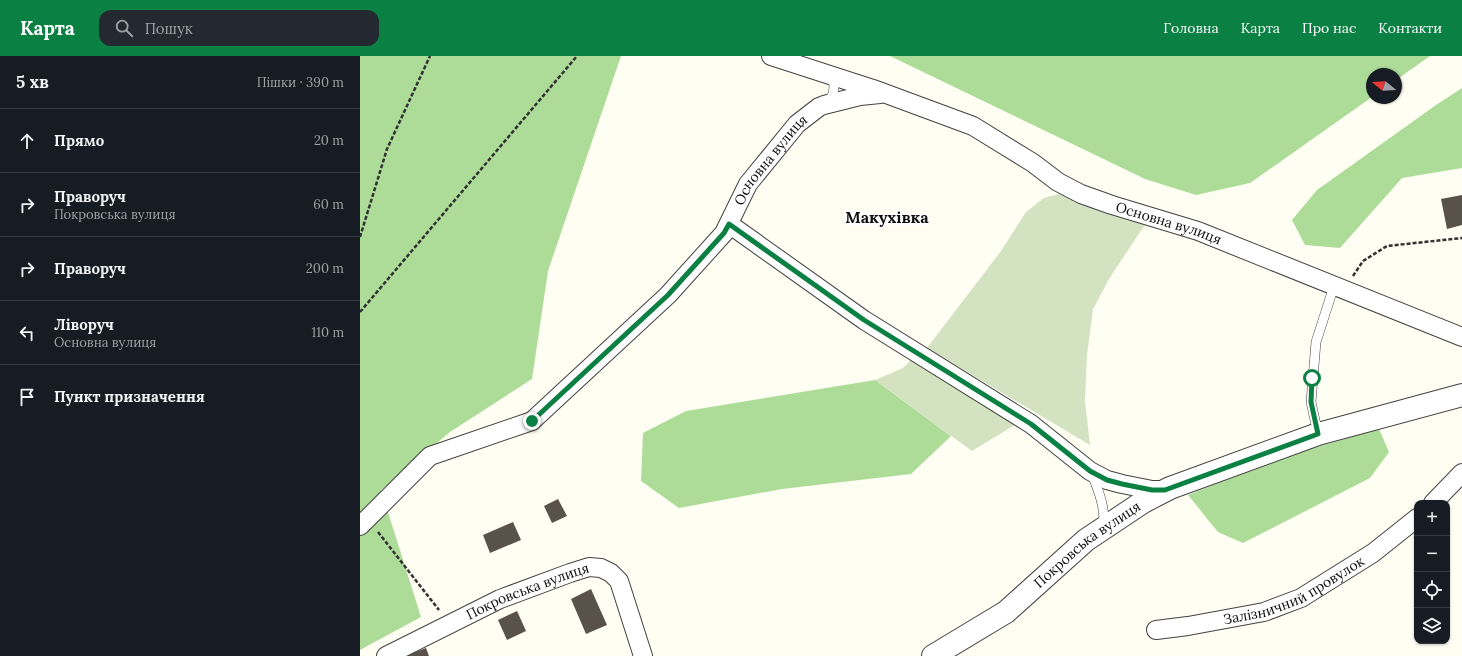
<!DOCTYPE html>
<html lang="uk">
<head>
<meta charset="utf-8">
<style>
	body { margin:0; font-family:Lora,serif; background:#242831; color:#f1f3f6 }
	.controls { position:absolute; right:12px; bottom:12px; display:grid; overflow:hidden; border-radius:8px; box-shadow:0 1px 3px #0004 }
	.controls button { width:36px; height:36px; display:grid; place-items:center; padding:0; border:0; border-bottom:1px solid #363941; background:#171b24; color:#f1f3f6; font:20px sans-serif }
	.compass { position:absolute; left:1006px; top:12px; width:36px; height:36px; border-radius:50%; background:#171b24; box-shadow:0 1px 3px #0004; rotate:288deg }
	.stop { position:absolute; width:12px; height:12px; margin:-9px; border:3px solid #0b8043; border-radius:50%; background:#fff }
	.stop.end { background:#0b8043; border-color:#fff; box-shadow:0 1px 4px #0008 }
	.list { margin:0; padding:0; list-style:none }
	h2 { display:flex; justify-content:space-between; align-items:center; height:52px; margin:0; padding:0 16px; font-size:17px }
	h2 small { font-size:13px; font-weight:400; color:#9ea1a6 }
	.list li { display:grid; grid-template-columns:26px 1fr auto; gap:12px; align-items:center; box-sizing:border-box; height:64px; padding:0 16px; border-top:1px solid #363941 }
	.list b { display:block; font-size:15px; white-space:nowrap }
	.list p { margin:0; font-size:13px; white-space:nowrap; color:#9ea1a6 }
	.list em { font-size:13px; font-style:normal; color:#9ea1a6 }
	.icon { flex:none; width:22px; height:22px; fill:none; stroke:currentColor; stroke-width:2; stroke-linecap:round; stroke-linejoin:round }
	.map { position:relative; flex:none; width:1102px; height:600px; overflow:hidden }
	header { display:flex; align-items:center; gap:24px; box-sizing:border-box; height:56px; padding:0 20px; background:#0b8043; color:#fff }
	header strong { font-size:19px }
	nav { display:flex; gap:22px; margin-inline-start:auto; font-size:14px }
	.search { width:280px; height:36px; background:#242831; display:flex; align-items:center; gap:10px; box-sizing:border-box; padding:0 14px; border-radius:12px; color:#9ea1a6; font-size:15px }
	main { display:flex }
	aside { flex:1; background:#171b24 }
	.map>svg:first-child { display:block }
</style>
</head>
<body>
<header>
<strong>Карта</strong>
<div class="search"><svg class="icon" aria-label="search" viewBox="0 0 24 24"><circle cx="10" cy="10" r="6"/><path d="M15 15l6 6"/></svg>Пошук</div>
<nav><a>Головна</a><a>Карта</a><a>Про нас</a><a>Контакти</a></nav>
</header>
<main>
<aside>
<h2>5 хв<small>Пішки · 390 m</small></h2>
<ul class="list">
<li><svg class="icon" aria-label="ahead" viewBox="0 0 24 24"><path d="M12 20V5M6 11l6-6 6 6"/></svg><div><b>Прямо</b></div><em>20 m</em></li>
<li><svg class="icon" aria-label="right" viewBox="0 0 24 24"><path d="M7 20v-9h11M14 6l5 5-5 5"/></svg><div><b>Праворуч</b><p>Покровська вулиця</p></div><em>60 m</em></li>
<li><svg class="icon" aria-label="right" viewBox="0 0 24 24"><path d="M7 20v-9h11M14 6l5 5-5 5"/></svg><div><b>Праворуч</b></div><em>200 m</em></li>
<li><svg class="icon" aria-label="left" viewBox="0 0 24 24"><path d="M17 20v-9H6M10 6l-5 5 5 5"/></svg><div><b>Ліворуч</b><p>Основна вулиця</p></div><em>110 m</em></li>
<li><svg class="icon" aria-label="arrive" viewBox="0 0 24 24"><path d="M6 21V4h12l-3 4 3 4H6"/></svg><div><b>Пункт призначення</b></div></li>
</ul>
</aside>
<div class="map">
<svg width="1102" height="600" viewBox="0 0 1102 600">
	<rect width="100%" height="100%" fill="#fffef2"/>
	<g fill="#addc99">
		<path d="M0 0H261L188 215 172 323 90 376 21 434 61 561 0 594Z"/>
		<path d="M530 0H1070L1036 24V18H1012V41L890 127 836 139 785 123Z"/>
		<path d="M1102 32V112L1042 122 980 192 945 189 932 164 957 134 1076 49Z"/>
		<path d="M515 324 591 380 551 418 422 433 319 452 281 425 283 377 326 355Z"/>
		<path d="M1019 373 1029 396 1010 422 883 487 858 476 828 439 919 402Z"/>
	</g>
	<g fill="#d3e2c1">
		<path d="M699 138 724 149 786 167 749 223 733 253 727 299 725 345 730 389 567 292 641 195 666 156 684 142Z"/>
		<path d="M554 301 658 367 612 395 515 324 543 312Z"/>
	</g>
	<g fill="#58524b">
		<path d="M1102 139V169L1087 173 1081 143Z"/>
		<path d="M198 443 207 460 192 467 184 450Z"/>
		<path d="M153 466 161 484 130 497 123 479Z"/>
		<path d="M231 533 247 569 226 578 211 543Z"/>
		<path d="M157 555 166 575 147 584 138 564Z"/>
		<path d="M66 592 69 600H45Z"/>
	</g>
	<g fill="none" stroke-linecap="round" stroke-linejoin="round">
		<defs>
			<g id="service">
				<path d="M466 47C476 40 475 29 472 19"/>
				<path d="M958 378 951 346 956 286 974 230"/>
				<path d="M732 418C739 436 745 451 744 471"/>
			</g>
			<g id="minor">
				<path id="s1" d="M411 0 513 33 613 70 673 107 698 126 721 138 752 149 838 175 1102 281"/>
				<path d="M369 168 504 264 671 368 730 415 747 424 762 428 792 434H805"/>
				<path d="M1073 447 1102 417"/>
				<path id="s2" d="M0 470 70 400 172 365 308 239 364 177 388 128 437 68 459 51 464 49 500 40 520 38"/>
				<path id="s3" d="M796 574 828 570 904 556 941 542 1013 497 1057 462"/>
				<path id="s4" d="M26 600 140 543 210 517 229 511 241 512 251 517 259 525 283 600"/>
			</g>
			<g id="tertiary">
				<path id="s5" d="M573 600 646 556 726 484 783 446 810 432 958 378 1102 339"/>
			</g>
		</defs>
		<use href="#service" stroke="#424242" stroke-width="10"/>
		<use href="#minor" stroke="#424242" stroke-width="20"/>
		<use href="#tertiary" stroke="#424242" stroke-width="24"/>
		<g stroke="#313131" stroke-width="2.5" stroke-dasharray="4 2" stroke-linecap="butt">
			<path d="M0 181 27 93 70 0"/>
			<path d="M993 220 1003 205 1027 190 1102 182"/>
			<path d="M0 256 217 0"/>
			<path d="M18 476 79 554"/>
		</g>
		<use href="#service" stroke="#fff" stroke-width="9"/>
		<use href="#minor" stroke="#fff" stroke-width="18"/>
		<use href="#tertiary" stroke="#fff" stroke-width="22"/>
	</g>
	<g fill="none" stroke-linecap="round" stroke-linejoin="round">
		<path stroke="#0b8043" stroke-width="5" d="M172 365 308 239 364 177 369 168 504 264 671 368 730 415 747 424 762 428 792 434H805L958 378 951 346 952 322"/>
	</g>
	<g text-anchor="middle" stroke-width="4" stroke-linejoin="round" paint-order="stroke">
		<g font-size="14" fill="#0f0f0f" stroke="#fff">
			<text dy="5" stroke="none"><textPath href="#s2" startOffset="563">Основна вулиця</textPath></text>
			<text dy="5" stroke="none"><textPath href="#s1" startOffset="434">Основна вулиця</textPath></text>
			<text dy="5" stroke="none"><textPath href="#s5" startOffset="191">Покровська вулиця</textPath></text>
			<text dy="5" stroke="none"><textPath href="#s3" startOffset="145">Залізничний провулок</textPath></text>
			<text dy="5" stroke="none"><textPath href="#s4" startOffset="156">Покровська вулиця</textPath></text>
		</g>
		<g font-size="16" font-weight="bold" fill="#0f0f0f" stroke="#fff">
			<text x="527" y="167">Макухівка</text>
		</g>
	</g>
</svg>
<div class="controls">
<button>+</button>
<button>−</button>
<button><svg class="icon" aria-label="locate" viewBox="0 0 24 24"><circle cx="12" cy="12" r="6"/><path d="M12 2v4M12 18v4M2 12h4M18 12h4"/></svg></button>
<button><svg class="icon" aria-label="layers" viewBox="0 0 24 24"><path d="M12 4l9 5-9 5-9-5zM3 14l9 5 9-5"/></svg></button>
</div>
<svg class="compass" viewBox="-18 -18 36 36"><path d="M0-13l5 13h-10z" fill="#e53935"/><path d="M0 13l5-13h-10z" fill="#9ea1a6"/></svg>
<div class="stop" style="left:952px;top:322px"></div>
<div class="stop end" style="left:172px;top:365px"></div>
</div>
</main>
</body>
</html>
